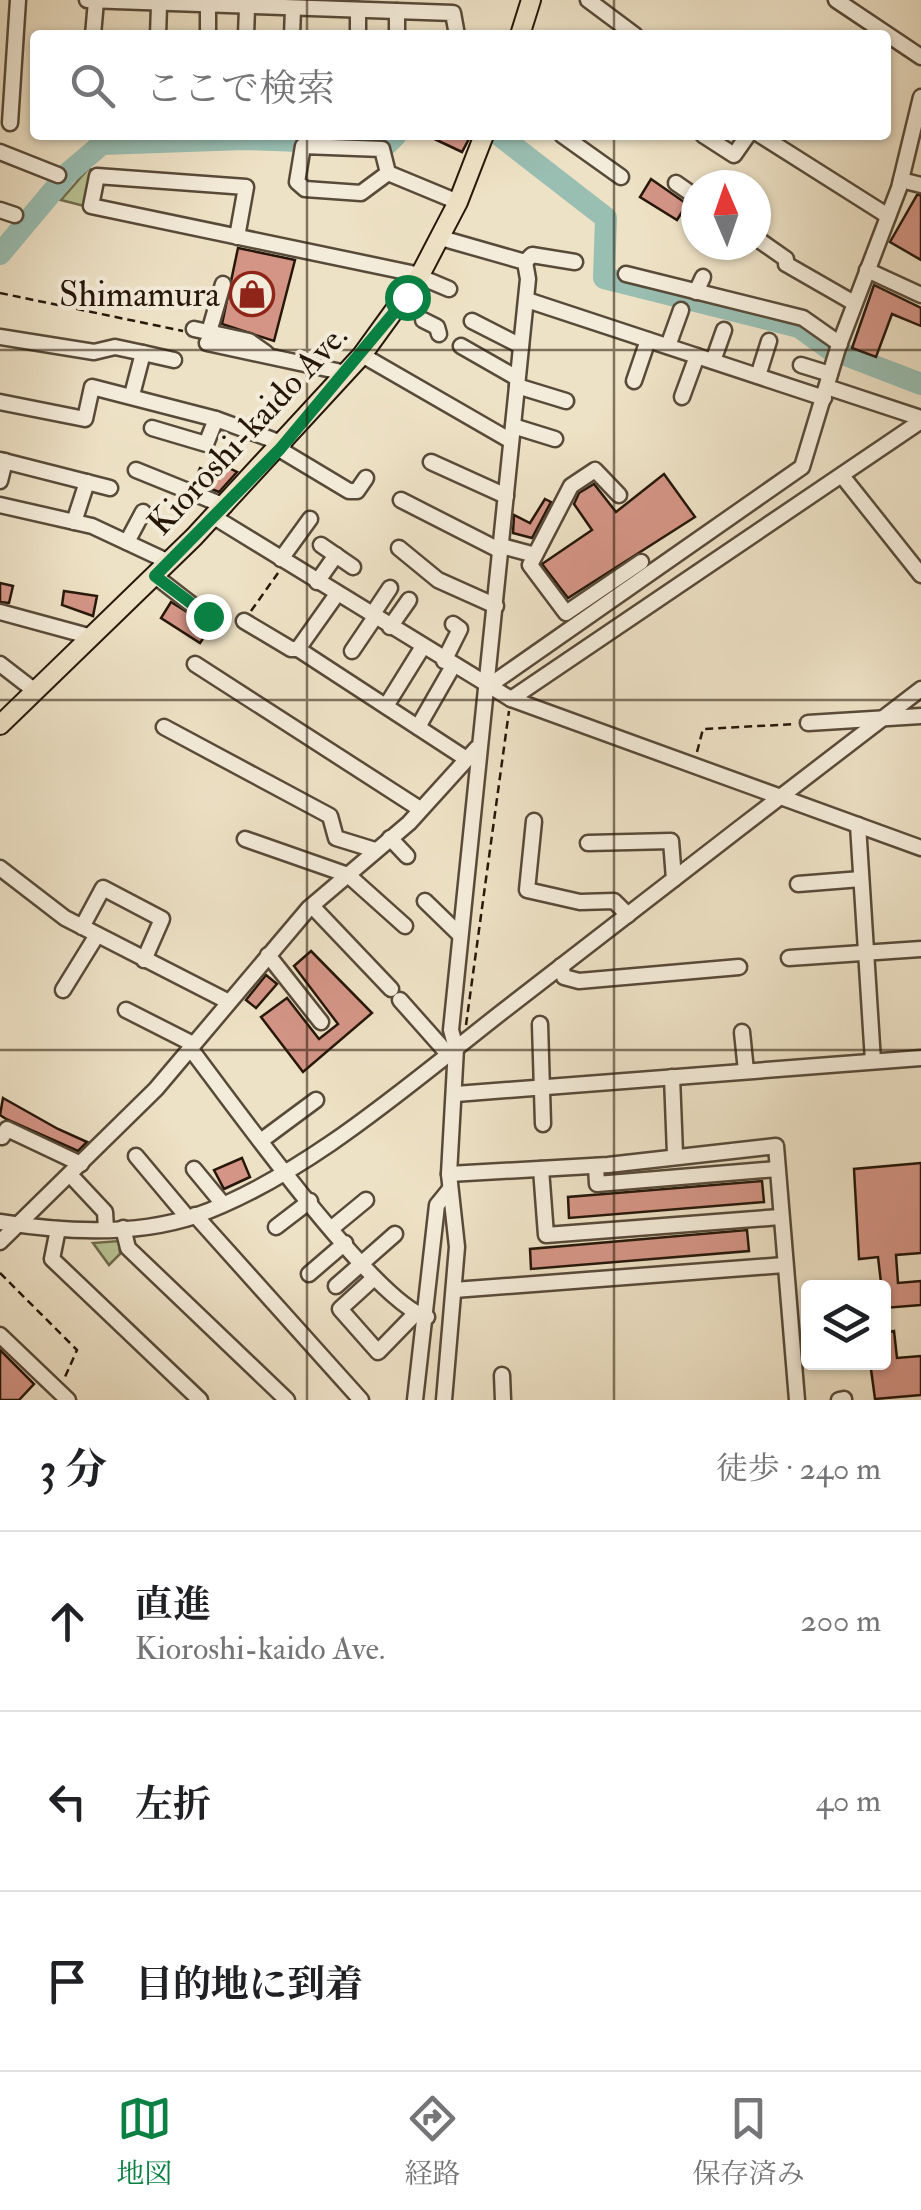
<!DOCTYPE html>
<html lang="ja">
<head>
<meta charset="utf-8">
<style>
	body { margin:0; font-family:"IM FELL Double Pica","Noto Serif JP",serif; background:#f6f6f6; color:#202124 }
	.controls { position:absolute; right:30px; bottom:30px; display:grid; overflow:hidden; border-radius:10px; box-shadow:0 2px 8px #0004 }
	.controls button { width:90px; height:90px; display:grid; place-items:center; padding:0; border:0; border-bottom:2px solid #e0e0e0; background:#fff; color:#202124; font:50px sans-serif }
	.compass { position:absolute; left:681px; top:170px; width:90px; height:90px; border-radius:50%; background:#fff; box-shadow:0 2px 8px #0004; rotate:358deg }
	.stop { position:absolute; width:30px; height:30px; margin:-22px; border:8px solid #0b8043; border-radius:50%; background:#fff }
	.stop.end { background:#0b8043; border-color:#fff; box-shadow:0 2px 10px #0008 }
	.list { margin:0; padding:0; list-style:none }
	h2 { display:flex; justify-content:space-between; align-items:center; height:130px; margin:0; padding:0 40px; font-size:42px }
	h2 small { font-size:32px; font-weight:400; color:#757577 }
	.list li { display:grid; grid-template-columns:65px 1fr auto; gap:30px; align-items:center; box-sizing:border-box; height:180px; padding:0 40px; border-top:2px solid #e0e0e0 }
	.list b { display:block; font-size:38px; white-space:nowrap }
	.list p { margin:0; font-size:32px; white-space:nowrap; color:#757577 }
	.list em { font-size:32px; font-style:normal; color:#757577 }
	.icon { flex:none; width:55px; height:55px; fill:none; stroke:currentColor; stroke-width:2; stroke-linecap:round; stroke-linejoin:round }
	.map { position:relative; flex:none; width:921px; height:1400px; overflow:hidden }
	.search { position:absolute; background:#fff; box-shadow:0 2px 8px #0004; left:30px; right:30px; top:30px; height:110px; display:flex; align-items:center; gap:25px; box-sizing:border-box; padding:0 35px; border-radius:10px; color:#757577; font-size:38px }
	.sheet { height:670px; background:#fff }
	nav { display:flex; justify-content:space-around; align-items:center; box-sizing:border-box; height:140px; border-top:2px solid #e0e0e0; background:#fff; font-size:28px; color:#757577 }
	nav a { display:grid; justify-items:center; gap:5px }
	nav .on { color:#0b8043 }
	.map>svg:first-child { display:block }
</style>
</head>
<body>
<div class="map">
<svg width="921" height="1400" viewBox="0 0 921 1400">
	<rect width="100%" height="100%" fill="#eee2c6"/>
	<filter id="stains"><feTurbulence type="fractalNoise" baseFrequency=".002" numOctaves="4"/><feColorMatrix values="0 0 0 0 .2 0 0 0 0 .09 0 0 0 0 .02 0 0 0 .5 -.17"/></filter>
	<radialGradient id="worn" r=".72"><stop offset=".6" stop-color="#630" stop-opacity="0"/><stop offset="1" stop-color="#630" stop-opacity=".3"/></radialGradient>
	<g fill="#b9c394" stroke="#706d4f" stroke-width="2.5">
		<path d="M88 169 95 170 84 206 61 200Z"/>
		<path d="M119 1241 120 1254 109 1265 93 1243Z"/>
	</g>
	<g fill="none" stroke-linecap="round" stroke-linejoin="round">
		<g stroke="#99beb2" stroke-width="22">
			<path d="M499 135 606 218 604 278 799 327 831 350"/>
			<path d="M358 143 387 144 396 135"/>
			<path d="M68 173 102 144 244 139 326 142"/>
			<path d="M0 254 63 179"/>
			<path d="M843 354 921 384"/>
		</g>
	</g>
	<g fill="#d49586" stroke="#26170a" stroke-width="2.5">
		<path d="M426 135H471L462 152Z"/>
		<path d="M651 179 687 204 677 220 640 197Z"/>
		<path d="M917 195H921V260L890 242Z"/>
		<path d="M238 248 295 260 274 341 222 324Z"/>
		<path d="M874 285 921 308V326L892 314 876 357 852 348Z"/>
		<path d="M227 467 237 472 219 492 194 482 200 468 222 477Z"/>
		<path d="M664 474 695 517 568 598 542 564 592 530 574 504 579 493 594 484 616 512Z"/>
		<path d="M545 499 551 502 532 538 513 533 514 515 530 523Z"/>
		<path d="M0 583 13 586 9 603 0 602Z"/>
		<path d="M64 591 97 596 93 616 62 605Z"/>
		<path d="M171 602 211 627 200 643 161 618Z"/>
		<path d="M311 951 372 1013 303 1072 261 1017 287 998 319 1039 338 1024 294 966Z"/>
		<path d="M266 975 277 984 256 1008 246 1000Z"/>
		<path d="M3 1098 58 1129 87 1142 78 1151 6 1119 0 1115Z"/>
		<path d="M242 1158 250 1177 224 1189 214 1170Z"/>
		<path d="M921 1163V1253L896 1255 898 1283 921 1281V1305L884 1308 878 1257 859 1259 854 1169Z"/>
		<path d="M762 1181 764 1202 569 1218 568 1197Z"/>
		<path d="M747 1230 749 1251 531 1269 530 1249Z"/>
		<path d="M894 1331 897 1358 921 1356V1395L875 1399 870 1362H884V1333Z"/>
		<path d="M0 1350 34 1384 19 1400H0Z"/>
	</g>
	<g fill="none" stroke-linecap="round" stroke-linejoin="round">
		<defs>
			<g id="minor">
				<path d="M87 0 453 13 457 35"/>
				<path d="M588 0 635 35"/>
				<path d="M836 0 921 57"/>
				<path d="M93 35 96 1"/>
				<path d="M158 35 159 6"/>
				<path d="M208 35V8"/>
				<path d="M246 35 247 8"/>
				<path d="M292 35 293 9"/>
				<path d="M358 35V10"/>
				<path d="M397 35V11"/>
				<path d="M10 123 18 0"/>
				<path d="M562 135 621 177"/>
				<path d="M703 135 734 155 748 135"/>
				<path d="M760 135 888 216"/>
				<path d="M0 152 58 175"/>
				<path d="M388 173 361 193 305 189 297 182 303 146 382 149 388 173 458 202"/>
				<path d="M901 180 921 185"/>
				<path d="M676 183 696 197"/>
				<path d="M0 210 15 215"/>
				<path d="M237 237 246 187 97 176 91 206 411 273 449 289"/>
				<path d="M441 238 525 262 528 279 451 1030 456 1048 449 1174 457 1247 444 1400"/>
				<path d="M756 238 786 259V264L854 303"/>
				<path d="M525 262 532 255 575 262"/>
				<path d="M867 270 921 295"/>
				<path d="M626 274 803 318 840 344"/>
				<path d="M696 292 703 277"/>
				<path d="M527 300 824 398"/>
				<path d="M423 320 437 327 439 334"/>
				<path d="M472 321 521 346"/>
				<path d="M194 329 249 341 266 353"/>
				<path d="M209 332 223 284"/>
				<path d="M0 337 94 352 115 347 143 353 132 395"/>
				<path d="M207 343 346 373"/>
				<path d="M461 346 517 378"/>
				<path d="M668 346 681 310"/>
				<path d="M143 353 174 360"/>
				<path d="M362 355 511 441"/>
				<path d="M713 361 724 330"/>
				<path d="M801 365 830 374"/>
				<path d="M758 376 769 341"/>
				<path d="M634 381 648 340"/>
				<path d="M517 386 566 401"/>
				<path d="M827 387 921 418"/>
				<path d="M682 397 697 356"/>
				<path d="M0 402 85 419 92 387 216 419 284 444"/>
				<path d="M513 426 555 439"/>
				<path d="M152 428 206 444 216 419"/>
				<path d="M279 449 349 491H357L366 478"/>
				<path d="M0 460 110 488"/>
				<path d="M431 462 506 496"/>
				<path d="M136 470 225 506"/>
				<path d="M843 477 921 575"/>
				<path d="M0 481 5 461"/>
				<path d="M619 495 595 470 571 486 530 565 566 613 641 562"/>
				<path d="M401 500 501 551"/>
				<path d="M0 505 92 526 169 562"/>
				<path d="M214 517 511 699 921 848"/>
				<path d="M74 522 87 482"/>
				<path d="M127 542 143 512"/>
				<path d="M321 545 353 567"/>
				<path d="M502 546 535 555"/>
				<path d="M399 548 438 580 496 606"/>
				<path d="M281 559 310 519"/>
				<path d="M155 576 208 617"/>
				<path d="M317 582 336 555"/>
				<path d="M0 612 92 637"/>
				<path d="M372 615 390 588"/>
				<path d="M244 621 291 649H298L337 594"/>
				<path d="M390 627 409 600"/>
				<path d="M298 649 465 758"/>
				<path d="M352 651 375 617"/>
				<path d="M444 661 460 629 453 624"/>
				<path d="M0 664 35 691"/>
				<path d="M195 664 420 809"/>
				<path d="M490 685 802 467 838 348 899 188 921 97"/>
				<path d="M511 699 921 421"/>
				<path d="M386 706 422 648"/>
				<path d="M808 723 921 716"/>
				<path d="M164 727 330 816 336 838 375 850"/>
				<path d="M418 727 453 666"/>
				<path d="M534 821 527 890 580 902 614 901 628 915"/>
				<path d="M858 825 873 1061"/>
				<path d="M390 838 407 856"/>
				<path d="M245 839 348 875 405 926"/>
				<path d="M588 843 671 841 674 879"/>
				<path d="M0 868 65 918 227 1001"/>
				<path d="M798 884 861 879"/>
				<path d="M425 901 459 934"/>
				<path d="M312 906 391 989"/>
				<path d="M82 927 103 888 162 919 144 960"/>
				<path d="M268 955 321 1022"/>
				<path d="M789 958 921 949"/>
				<path d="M561 966 564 977 579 981 739 967"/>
				<path d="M63 990 97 935"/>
				<path d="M400 1000 448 1054"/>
				<path d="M126 1010 193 1044"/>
				<path d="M540 1024 543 1124"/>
				<path d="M742 1032 746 1071"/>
				<path d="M190 1048C229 1099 376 1305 427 1317"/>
				<path d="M672 1077 675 1154"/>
				<path d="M456 1094 921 1058"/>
				<path d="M2 1137 7 1129 81 1164"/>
				<path d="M262 1140 316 1100"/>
				<path d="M136 1156 188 1218"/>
				<path d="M596 1166 597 1184 777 1169"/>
				<path d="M194 1169 223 1204"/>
				<path d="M541 1169 546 1235 780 1217"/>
				<path d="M449 1174 608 1165 776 1146 797 1400"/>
				<path d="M75 1180 105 1212 106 1229"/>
				<path d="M195 1215 361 1400"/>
				<path d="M0 1222C62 1232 135 1236 195 1216 303 1178 411 1083 502 1012 641 904 781 796 921 689"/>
				<path d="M276 1227 310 1201"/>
				<path d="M123 1228 128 1248 287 1400"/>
				<path d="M332 1228 366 1200"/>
				<path d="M58 1229 52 1259 200 1400"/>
				<path d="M0 1242 156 1089 309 908 409 823 477 748"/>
				<path d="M309 1274 345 1243"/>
				<path d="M374 1278 340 1309 378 1352 415 1314"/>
				<path d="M336 1286 395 1234"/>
				<path d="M454 1290 784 1265"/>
				<path d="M0 1335 68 1400"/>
				<path d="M502 1375 503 1400"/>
				<path d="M415 1400 437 1205 450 1189"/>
				<path d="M839 1400 844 1399"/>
			</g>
			<g id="major">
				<path d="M520 35 531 0"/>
				<path d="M0 725 194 537 362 355 420 275 458 202 484 135"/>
			</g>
		</defs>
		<use href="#minor" stroke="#584a39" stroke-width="19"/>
		<use href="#major" stroke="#26170a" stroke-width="22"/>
		<g stroke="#26170a" stroke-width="2.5" stroke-dasharray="8 5" stroke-linecap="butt">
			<path d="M0 293 183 331"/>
			<path d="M251 611 278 573"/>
			<path d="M697 752 703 729 796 724"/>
			<path d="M466 1025 509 711"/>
			<path d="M0 1273 77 1350 65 1377"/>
		</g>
		<use href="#minor" stroke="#f4ecda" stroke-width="14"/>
		<use href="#major" stroke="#eee2c6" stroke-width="18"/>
	</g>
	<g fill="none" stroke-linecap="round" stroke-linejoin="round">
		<path stroke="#0b8043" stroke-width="12" d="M208 616 155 576 280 449 407 297"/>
	</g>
	<path fill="none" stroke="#26170a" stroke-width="2.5" stroke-opacity="0.55" d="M307 0V35M614 0V35M307 135V1400M614 135V1400M0 350H921M0 700H921M0 1050H921"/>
	<defs>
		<symbol id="shop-ring" viewBox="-11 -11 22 22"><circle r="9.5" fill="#f4ecda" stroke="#8f2418" stroke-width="1.5"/><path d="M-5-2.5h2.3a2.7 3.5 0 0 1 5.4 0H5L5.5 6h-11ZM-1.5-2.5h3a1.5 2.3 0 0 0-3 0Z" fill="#8f2418"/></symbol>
	</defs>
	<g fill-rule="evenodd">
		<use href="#shop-ring" x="227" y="269" width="50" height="50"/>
	</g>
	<g text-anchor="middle" stroke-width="8" stroke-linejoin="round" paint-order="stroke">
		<g font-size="35" fill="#26170a" stroke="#f4ecda" text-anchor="end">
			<text x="220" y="306">Shimamura</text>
		</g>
		<g font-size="35" fill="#26170a" stroke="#f4ecda">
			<text transform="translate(247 429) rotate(-47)" y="12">Kioroshi-kaido Ave.</text>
		</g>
	</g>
	<rect width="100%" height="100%" filter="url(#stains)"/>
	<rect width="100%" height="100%" fill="url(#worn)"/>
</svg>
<div class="controls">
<button><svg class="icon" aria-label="layers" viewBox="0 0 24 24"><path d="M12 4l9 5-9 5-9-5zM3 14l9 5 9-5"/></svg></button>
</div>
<svg class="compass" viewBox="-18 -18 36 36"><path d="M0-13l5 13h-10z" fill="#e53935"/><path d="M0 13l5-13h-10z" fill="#757577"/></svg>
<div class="stop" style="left:407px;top:297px"></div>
<div class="stop end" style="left:208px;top:616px"></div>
<div class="search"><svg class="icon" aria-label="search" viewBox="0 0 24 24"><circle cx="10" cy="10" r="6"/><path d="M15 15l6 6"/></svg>ここで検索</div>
</div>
<section class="sheet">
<h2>3 分<small>徒歩 · 240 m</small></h2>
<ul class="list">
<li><svg class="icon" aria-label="ahead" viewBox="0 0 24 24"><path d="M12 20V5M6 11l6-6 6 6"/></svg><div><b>直進</b><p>Kioroshi-kaido Ave.</p></div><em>200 m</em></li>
<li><svg class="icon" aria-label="left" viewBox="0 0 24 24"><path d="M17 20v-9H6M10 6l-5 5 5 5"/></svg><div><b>左折</b></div><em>40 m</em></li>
<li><svg class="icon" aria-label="arrive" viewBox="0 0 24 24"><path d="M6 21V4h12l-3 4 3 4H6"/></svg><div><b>目的地に到着</b></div></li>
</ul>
</section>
<nav>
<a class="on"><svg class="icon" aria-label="map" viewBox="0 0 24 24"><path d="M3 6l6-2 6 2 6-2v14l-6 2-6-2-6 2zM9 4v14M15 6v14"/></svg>地図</a>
<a><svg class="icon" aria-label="directions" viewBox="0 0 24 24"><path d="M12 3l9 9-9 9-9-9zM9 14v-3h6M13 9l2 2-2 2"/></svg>経路</a>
<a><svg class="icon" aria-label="saved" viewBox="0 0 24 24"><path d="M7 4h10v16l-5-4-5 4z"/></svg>保存済み</a>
</nav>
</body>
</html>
